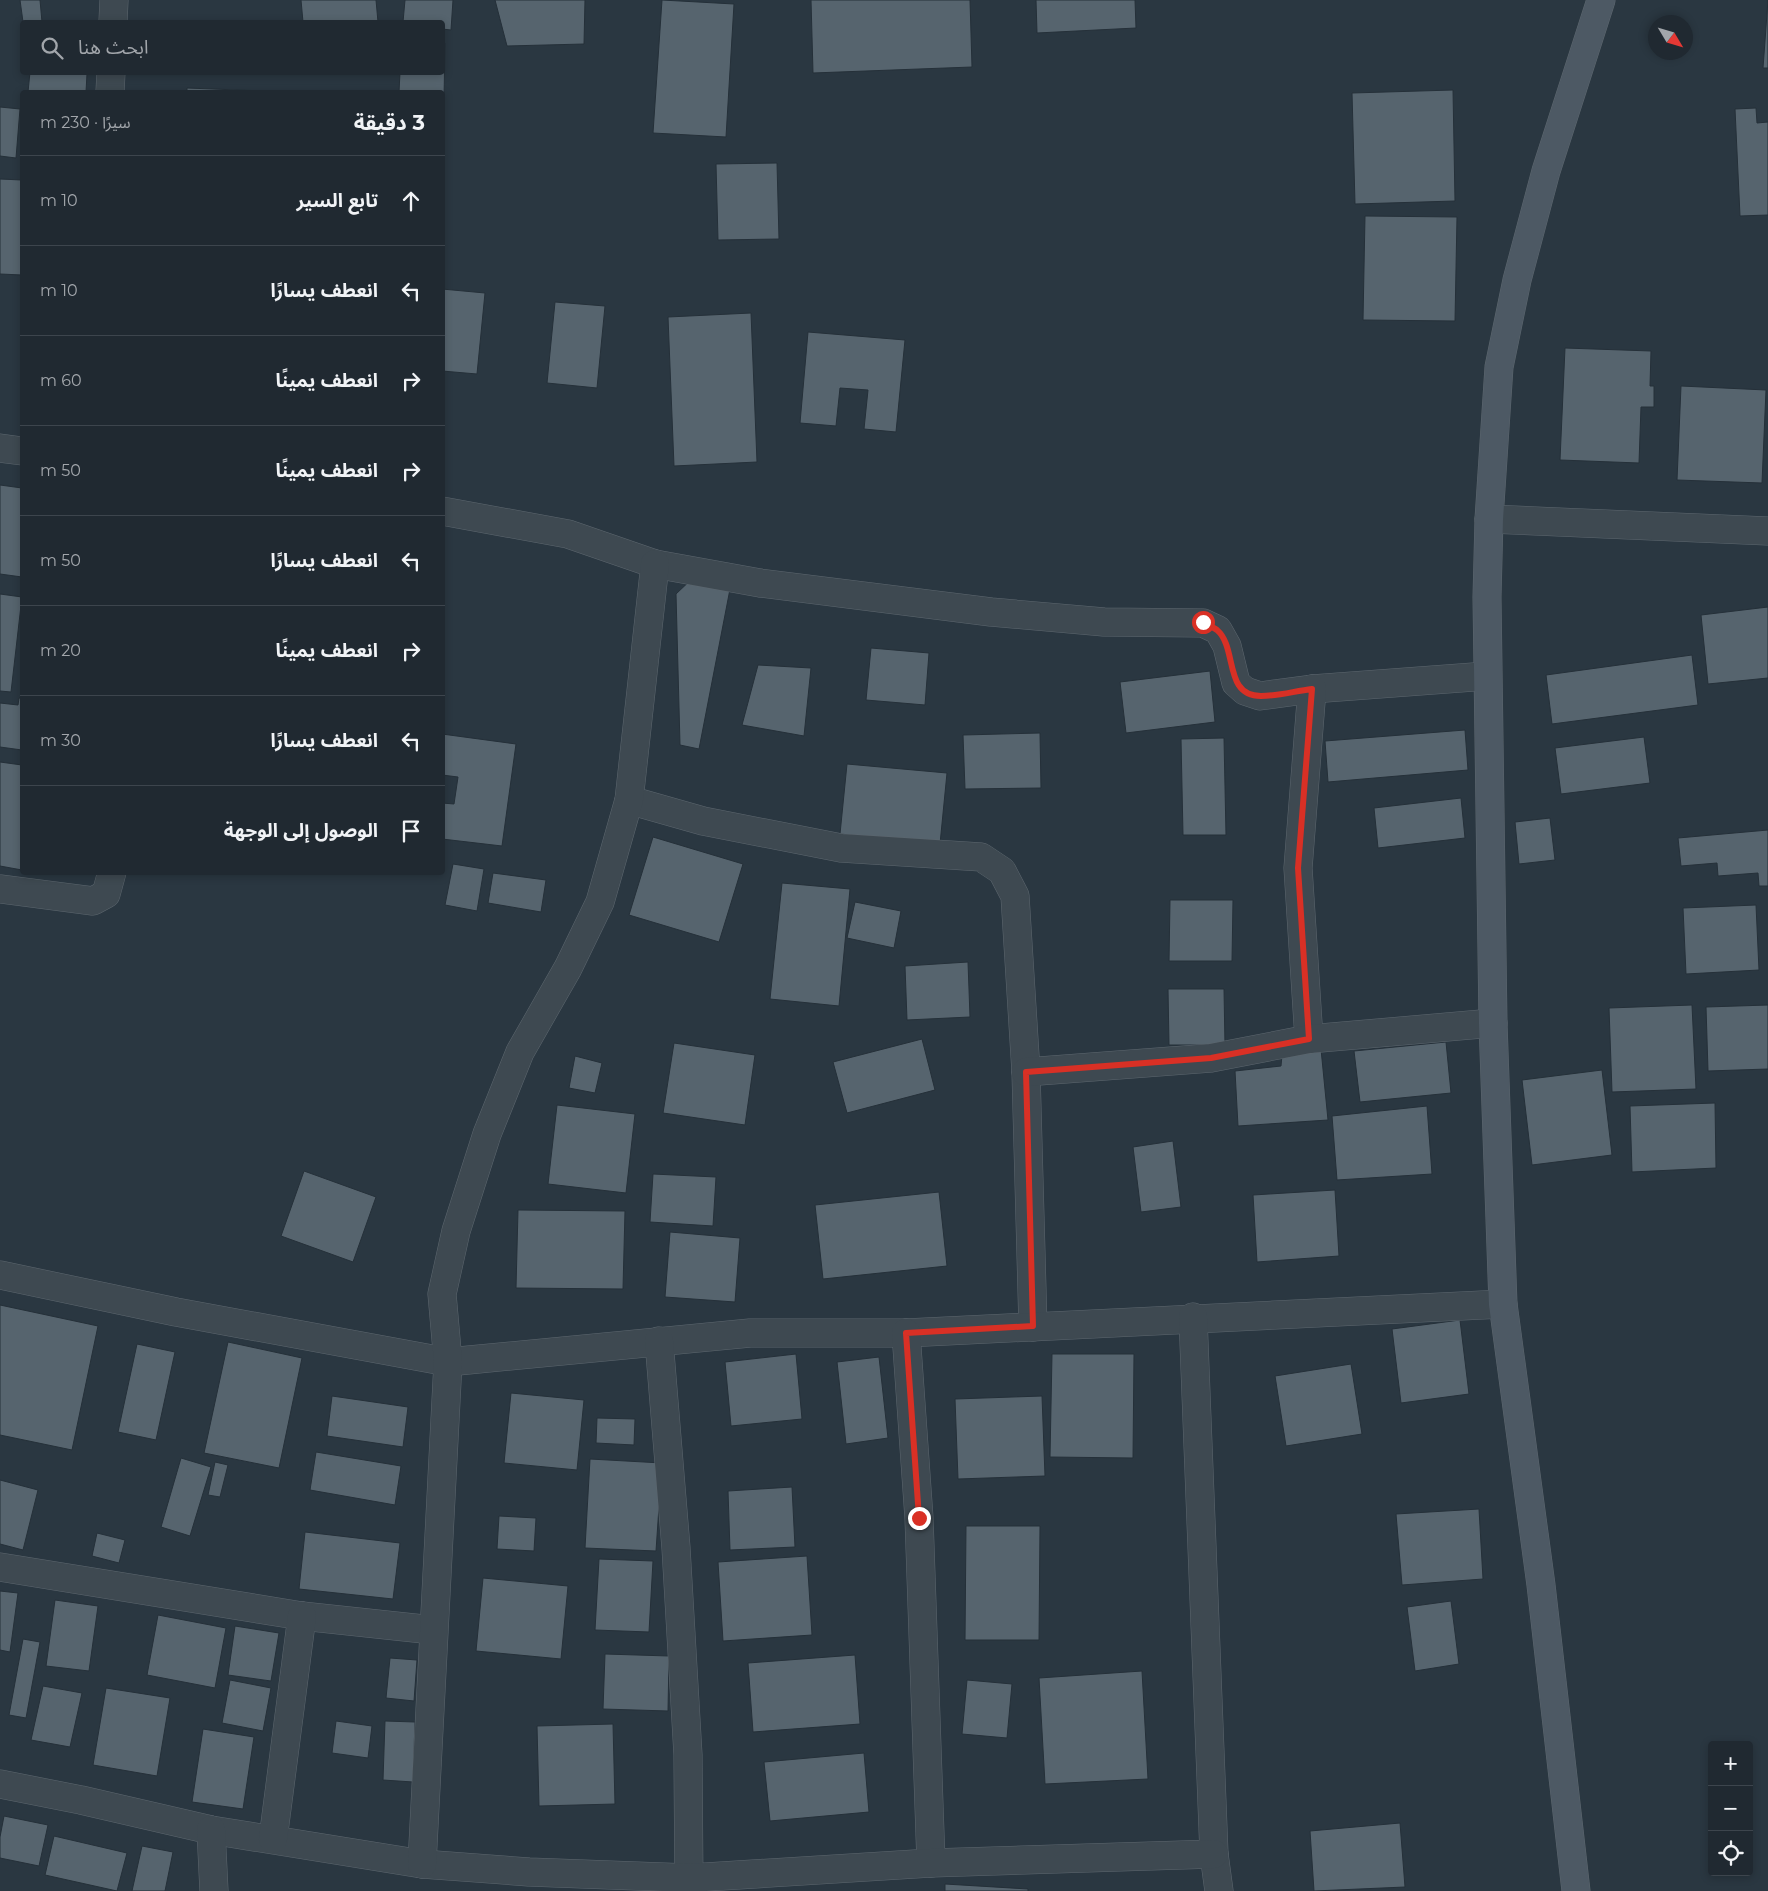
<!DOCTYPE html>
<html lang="ar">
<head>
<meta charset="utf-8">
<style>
	body { margin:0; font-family:Montserrat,"Noto Sans Arabic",sans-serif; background:#2d353d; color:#f1f3f6; direction:rtl }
	.controls { position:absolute; right:15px; bottom:15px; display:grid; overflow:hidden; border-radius:5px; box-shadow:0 2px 8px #0003 }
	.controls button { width:45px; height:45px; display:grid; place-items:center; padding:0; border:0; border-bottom:1px solid #3d454d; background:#202931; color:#f1f3f6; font:25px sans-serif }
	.compass { position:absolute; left:1648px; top:15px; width:45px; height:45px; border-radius:50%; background:#202931; box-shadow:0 2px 8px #0003; rotate:128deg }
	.stop { position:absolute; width:15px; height:15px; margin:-11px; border:4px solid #d93025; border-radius:50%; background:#fff }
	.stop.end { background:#d93025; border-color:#fff; box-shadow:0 1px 5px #0008 }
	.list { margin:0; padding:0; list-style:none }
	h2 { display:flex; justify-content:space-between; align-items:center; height:65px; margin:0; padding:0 20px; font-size:21px }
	h2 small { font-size:16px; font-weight:400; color:#a2a6ab }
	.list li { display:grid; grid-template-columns:32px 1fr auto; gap:15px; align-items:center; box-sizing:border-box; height:90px; padding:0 20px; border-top:1px solid #3d454d }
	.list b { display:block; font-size:19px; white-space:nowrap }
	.list em { font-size:16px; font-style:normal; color:#a2a6ab }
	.icon { flex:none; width:28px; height:28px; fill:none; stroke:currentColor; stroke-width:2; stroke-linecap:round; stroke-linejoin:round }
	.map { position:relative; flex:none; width:1768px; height:1891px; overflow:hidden; direction:ltr }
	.search { position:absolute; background:#202931; box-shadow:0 2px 8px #0003; left:20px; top:20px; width:425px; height:55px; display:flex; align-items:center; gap:12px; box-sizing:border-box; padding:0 18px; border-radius:5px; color:#a2a6ab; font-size:19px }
	.panel { position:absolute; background:#202931; box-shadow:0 2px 8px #0003; left:20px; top:90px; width:425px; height:785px; border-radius:5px; direction:rtl }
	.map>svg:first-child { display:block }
</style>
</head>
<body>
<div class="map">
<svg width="1768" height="1891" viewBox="0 0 1768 1891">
	<rect width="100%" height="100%" fill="#2a3741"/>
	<g fill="#56646e" stroke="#253039">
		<path d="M20 0H40L42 22H23Z"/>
		<path d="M301 0H376L378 22H303Z"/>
		<path d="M405 0H453L451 30 442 29V22H403Z"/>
		<path d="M495 0H585L584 44 507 46Z"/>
		<path d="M662 0 734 4 726 137 653 133Z"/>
		<path d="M811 0H970L972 67 813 73Z"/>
		<path d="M1036 0H1135L1136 28 1037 33Z"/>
		<path d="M1768 0V68H1763Z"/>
		<path d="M442 43H445L444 99 442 92H399L400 72H442Z"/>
		<path d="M30 72 87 74 86 92H28Z"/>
		<path d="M187 88 263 91 187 92Z"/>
		<path d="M1453 90 1455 201 1355 204 1352 93Z"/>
		<path d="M0 107 20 109 16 158 0 156Z"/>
		<path d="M1756 108 1757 123 1768 122V215L1740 216 1735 109Z"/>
		<path d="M777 163 779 239 718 240 716 164Z"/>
		<path d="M0 179 22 180V275L0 274Z"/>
		<path d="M1365 216 1457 217 1455 321 1363 320Z"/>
		<path d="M442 289 485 293 477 374 442 371Z"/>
		<path d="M555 302 605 306 597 388 547 383Z"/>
		<path d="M751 313 757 462 674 466 668 317Z"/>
		<path d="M808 332 905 340 896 432 864 429 868 390 840 388 836 426 800 423Z"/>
		<path d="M1565 348 1651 351 1650 386H1654V407H1641L1639 463 1560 460Z"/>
		<path d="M1681 386 1766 390 1762 483 1677 480Z"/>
		<path d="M0 485 22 488V577L0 574Z"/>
		<path d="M696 575 731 584 699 749 680 745 676 594Z"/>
		<path d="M0 594 22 597 11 692 0 691Z"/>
		<path d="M1768 607V678L1708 684 1701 615Z"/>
		<path d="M871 648 929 653 925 705 866 700Z"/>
		<path d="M1692 655 1698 705 1552 724 1546 675Z"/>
		<path d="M758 665 811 668 804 736 742 725Z"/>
		<path d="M1210 671 1215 722 1126 733 1120 682Z"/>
		<path d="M19 698H22V750L0 747V703L18 705Z"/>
		<path d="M1465 730 1468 770 1328 782 1325 741Z"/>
		<path d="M1040 733 1041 788 965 789 963 735Z"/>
		<path d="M442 734 516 744 502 846 442 839V803L454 804 458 777 442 775Z"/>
		<path d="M1644 737 1650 783 1561 794 1555 748Z"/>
		<path d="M1224 738 1226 835H1183L1181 739Z"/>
		<path d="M0 762 22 765V870L0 866Z"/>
		<path d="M847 764 947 773 940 844 840 834Z"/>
		<path d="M1461 798 1465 838 1378 848 1374 808Z"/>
		<path d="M1550 818 1555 860 1519 864 1515 822Z"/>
		<path d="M1768 830V886H1759L1758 873 1718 876 1717 863 1681 866 1678 838Z"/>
		<path d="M653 837 743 864 719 942 629 915Z"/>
		<path d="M453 864 484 869 477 911 445 905Z"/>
		<path d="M493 873 546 880 541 912 488 903Z"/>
		<path d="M782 883 850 889 839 1006 770 999Z"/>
		<path d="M1170 900H1233L1232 961H1169Z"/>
		<path d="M855 902 901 911 894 948 847 938Z"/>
		<path d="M1756 905 1759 970 1686 974 1683 908Z"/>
		<path d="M968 962 970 1017 907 1020 905 966Z"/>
		<path d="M1168 989H1224L1225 1045H1169Z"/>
		<path d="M1692 1005 1696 1089 1612 1092 1609 1008Z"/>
		<path d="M1768 1005V1069L1708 1071 1706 1007Z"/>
		<path d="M922 1039 935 1090 847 1113 833 1062Z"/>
		<path d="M1446 1042 1451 1093 1360 1102 1354 1051Z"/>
		<path d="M674 1043 755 1055 745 1125 663 1113Z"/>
		<path d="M1321 1049 1328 1120 1238 1126 1235 1071 1281 1066 1282 1055Z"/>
		<path d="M575 1056 602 1063 595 1093 569 1088Z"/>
		<path d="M1602 1070 1612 1155 1532 1165 1522 1080Z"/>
		<path d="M1715 1103 1716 1168 1632 1172 1630 1106Z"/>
		<path d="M557 1105 635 1114 626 1193 548 1184Z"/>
		<path d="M1427 1106 1432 1174 1337 1180 1332 1116Z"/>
		<path d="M1173 1141 1181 1207 1141 1212 1133 1147Z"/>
		<path d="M304 1171 376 1197 353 1262 281 1236Z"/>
		<path d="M653 1174 716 1177 713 1226 650 1222Z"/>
		<path d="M1335 1190 1339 1256 1257 1262 1253 1195Z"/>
		<path d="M939 1192 947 1266 823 1279 815 1205Z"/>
		<path d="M518 1210 625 1211 623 1289 516 1288Z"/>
		<path d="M670 1232 740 1238 735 1302 665 1297Z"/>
		<path d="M0 1305 98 1326 72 1450 0 1435Z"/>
		<path d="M1460 1320 1469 1394 1401 1403 1392 1329Z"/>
		<path d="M228 1342 302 1358 279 1468 204 1453Z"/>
		<path d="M137 1344 175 1352 156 1440 118 1432Z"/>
		<path d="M796 1354 802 1419 731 1426 725 1362Z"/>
		<path d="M1052 1354H1134L1133 1458 1050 1457Z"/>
		<path d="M879 1357 888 1438 846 1444 837 1362Z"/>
		<path d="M1351 1364 1362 1434 1286 1446 1275 1376Z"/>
		<path d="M511 1393 584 1400 577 1470 504 1463Z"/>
		<path d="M332 1396 408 1407 403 1447 327 1436Z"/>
		<path d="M1042 1396 1045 1476 958 1479 955 1399Z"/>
		<path d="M597 1418 635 1419 634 1445 596 1443Z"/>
		<path d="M316 1452 401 1466 395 1505 310 1490Z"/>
		<path d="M181 1458 211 1467 190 1536 161 1527Z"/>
		<path d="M590 1459 662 1463 656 1551 585 1548Z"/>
		<path d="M215 1462 228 1465 220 1497 208 1495Z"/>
		<path d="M0 1480 38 1490 23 1550 0 1544Z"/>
		<path d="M792 1487 795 1547 730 1550 728 1491Z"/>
		<path d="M1479 1509 1483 1579 1402 1585 1396 1514Z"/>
		<path d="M499 1516 536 1518 534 1551 497 1549Z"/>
		<path d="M966 1526H1040L1039 1640H965Z"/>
		<path d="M305 1532 400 1543 393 1599 299 1589Z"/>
		<path d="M97 1533 125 1540 119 1563 92 1556Z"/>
		<path d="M807 1556 812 1635 723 1641 718 1562Z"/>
		<path d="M599 1559 653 1561 649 1632 595 1630Z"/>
		<path d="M483 1578 568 1586 561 1659 476 1651Z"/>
		<path d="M0 1591 18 1593 10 1652 0 1650Z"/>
		<path d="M55 1600 98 1606 89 1671 46 1666Z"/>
		<path d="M1451 1601 1459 1664 1415 1671 1407 1607Z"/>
		<path d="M158 1615 226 1628 215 1688 147 1675Z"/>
		<path d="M235 1626 279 1633 271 1681 228 1675Z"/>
		<path d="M23 1639 40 1642 26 1718 9 1715Z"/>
		<path d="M605 1654 669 1656 668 1711 603 1709Z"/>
		<path d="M855 1655 860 1724 753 1732 748 1663Z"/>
		<path d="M390 1658 417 1660 414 1701 386 1698Z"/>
		<path d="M1142 1671 1148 1779 1045 1784 1039 1678Z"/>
		<path d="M230 1680 271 1688 263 1731 222 1723Z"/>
		<path d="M967 1680 1012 1684 1007 1738 962 1734Z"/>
		<path d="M43 1686 82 1693 70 1747 31 1740Z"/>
		<path d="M106 1688 170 1698 157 1776 93 1765Z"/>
		<path d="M336 1721 372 1726 368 1758 332 1753Z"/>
		<path d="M385 1721 415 1722 413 1782 383 1780Z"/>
		<path d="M613 1724 615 1804 539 1806 537 1726Z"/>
		<path d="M203 1729 254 1737 243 1809 192 1802Z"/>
		<path d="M864 1753 869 1812 770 1821 764 1762Z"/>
		<path d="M4 1816 48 1825 39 1866 0 1858V1837Z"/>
		<path d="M1400 1823 1405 1887 1314 1891 1310 1831Z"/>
		<path d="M54 1836 127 1853 117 1891 45 1875Z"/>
		<path d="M142 1846 173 1852 165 1891H132Z"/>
		<path d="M945 1884 1028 1889V1891H945Z"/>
	</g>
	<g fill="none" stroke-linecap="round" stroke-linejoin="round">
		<defs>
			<g id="street">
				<path d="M113 22 114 0"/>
				<path d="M110 92 111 72"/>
				<path d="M0 448 22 451"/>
				<path d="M442 511 568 534 655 564 760 583 991 612 1104 622 1203 623 1218 630 1227 646 1236 683 1245 691 1260 696 1312 689 1487 676"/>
				<path d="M1489 519 1768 531"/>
				<path d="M629 800 703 821 841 848 981 857 1002 871 1015 896 1026 1072 1033 1327"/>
				<path d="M0 889 93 901 106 894 112 872"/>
				<path d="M1309 1039 1298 868 1312 689"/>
				<path d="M1026 1072 1211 1058 1309 1039 1493 1023"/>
				<path d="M0 1275 176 1312 448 1362 750 1333H906L1503 1304"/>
				<path d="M1193 1317 1214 1854 1219 1891"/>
				<path d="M906 1333 919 1518 931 1863"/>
				<path d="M659 1341 676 1548 688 1755 689 1891"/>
				<path d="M0 1567 302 1616 433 1630"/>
				<path d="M0 1784 81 1800 211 1830 422 1864 529 1872 690 1878 931 1863 1214 1854"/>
				<path d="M211 1830 214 1891"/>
				<path d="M273 1839 302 1616"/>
				<path d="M422 1864 448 1362 442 1294 456 1231 487 1134 520 1052 568 968 600 902 629 800 655 564"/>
			</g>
			<path id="secondary" d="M1576 1891 1541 1585 1503 1304 1493 1023 1487 597 1489 519 1499 367 1517 280 1546 171 1601 0"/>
		</defs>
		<use href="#street" stroke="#5d676f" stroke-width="29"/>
		<use href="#secondary" stroke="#5d676f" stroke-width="29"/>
		<use href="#street" stroke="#3e4951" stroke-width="28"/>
		<use href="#secondary" stroke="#4d5964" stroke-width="28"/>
	</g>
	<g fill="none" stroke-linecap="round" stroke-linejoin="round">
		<path stroke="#d93025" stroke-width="6" d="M919 1518 906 1333 1033 1326 1026 1072 1211 1058 1309 1039 1298 868 1312 689C1295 691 1278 696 1261 696 1223 696 1238 648 1217 630 1213 627 1207 625 1203 622"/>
	</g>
</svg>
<div class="controls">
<button>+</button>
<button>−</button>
<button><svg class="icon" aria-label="locate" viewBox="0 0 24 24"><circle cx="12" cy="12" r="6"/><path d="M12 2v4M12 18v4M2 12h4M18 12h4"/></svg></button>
</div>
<svg class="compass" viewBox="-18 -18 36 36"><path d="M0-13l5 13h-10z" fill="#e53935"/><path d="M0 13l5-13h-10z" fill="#a2a6ab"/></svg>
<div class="stop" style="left:1203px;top:622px"></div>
<div class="stop end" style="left:919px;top:1518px"></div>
<div class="search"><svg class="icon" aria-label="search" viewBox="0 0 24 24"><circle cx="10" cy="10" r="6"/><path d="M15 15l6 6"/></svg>ابحث هنا</div>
<section class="panel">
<h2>3 دقيقة<small>سيرًا · 230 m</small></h2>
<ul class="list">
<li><svg class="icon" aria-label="ahead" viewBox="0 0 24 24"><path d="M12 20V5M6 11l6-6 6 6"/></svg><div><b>تابع السير</b></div><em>10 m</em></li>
<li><svg class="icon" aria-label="left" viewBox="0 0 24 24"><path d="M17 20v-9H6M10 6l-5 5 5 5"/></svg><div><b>انعطف يسارًا</b></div><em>10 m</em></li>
<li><svg class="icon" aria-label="right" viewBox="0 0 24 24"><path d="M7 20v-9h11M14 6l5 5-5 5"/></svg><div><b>انعطف يمينًا</b></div><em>60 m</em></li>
<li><svg class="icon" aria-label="right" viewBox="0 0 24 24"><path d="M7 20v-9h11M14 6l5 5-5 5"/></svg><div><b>انعطف يمينًا</b></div><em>50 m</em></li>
<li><svg class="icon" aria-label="left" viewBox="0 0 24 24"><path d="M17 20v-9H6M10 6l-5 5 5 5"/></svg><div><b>انعطف يسارًا</b></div><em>50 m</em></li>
<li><svg class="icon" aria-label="right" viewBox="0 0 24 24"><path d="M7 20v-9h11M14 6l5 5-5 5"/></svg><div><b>انعطف يمينًا</b></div><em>20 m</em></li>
<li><svg class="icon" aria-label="left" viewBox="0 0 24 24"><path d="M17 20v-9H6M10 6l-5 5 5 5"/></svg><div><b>انعطف يسارًا</b></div><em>30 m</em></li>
<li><svg class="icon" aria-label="arrive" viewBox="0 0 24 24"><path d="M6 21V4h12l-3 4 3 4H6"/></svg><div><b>الوصول إلى الوجهة</b></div></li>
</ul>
</section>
</div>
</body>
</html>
